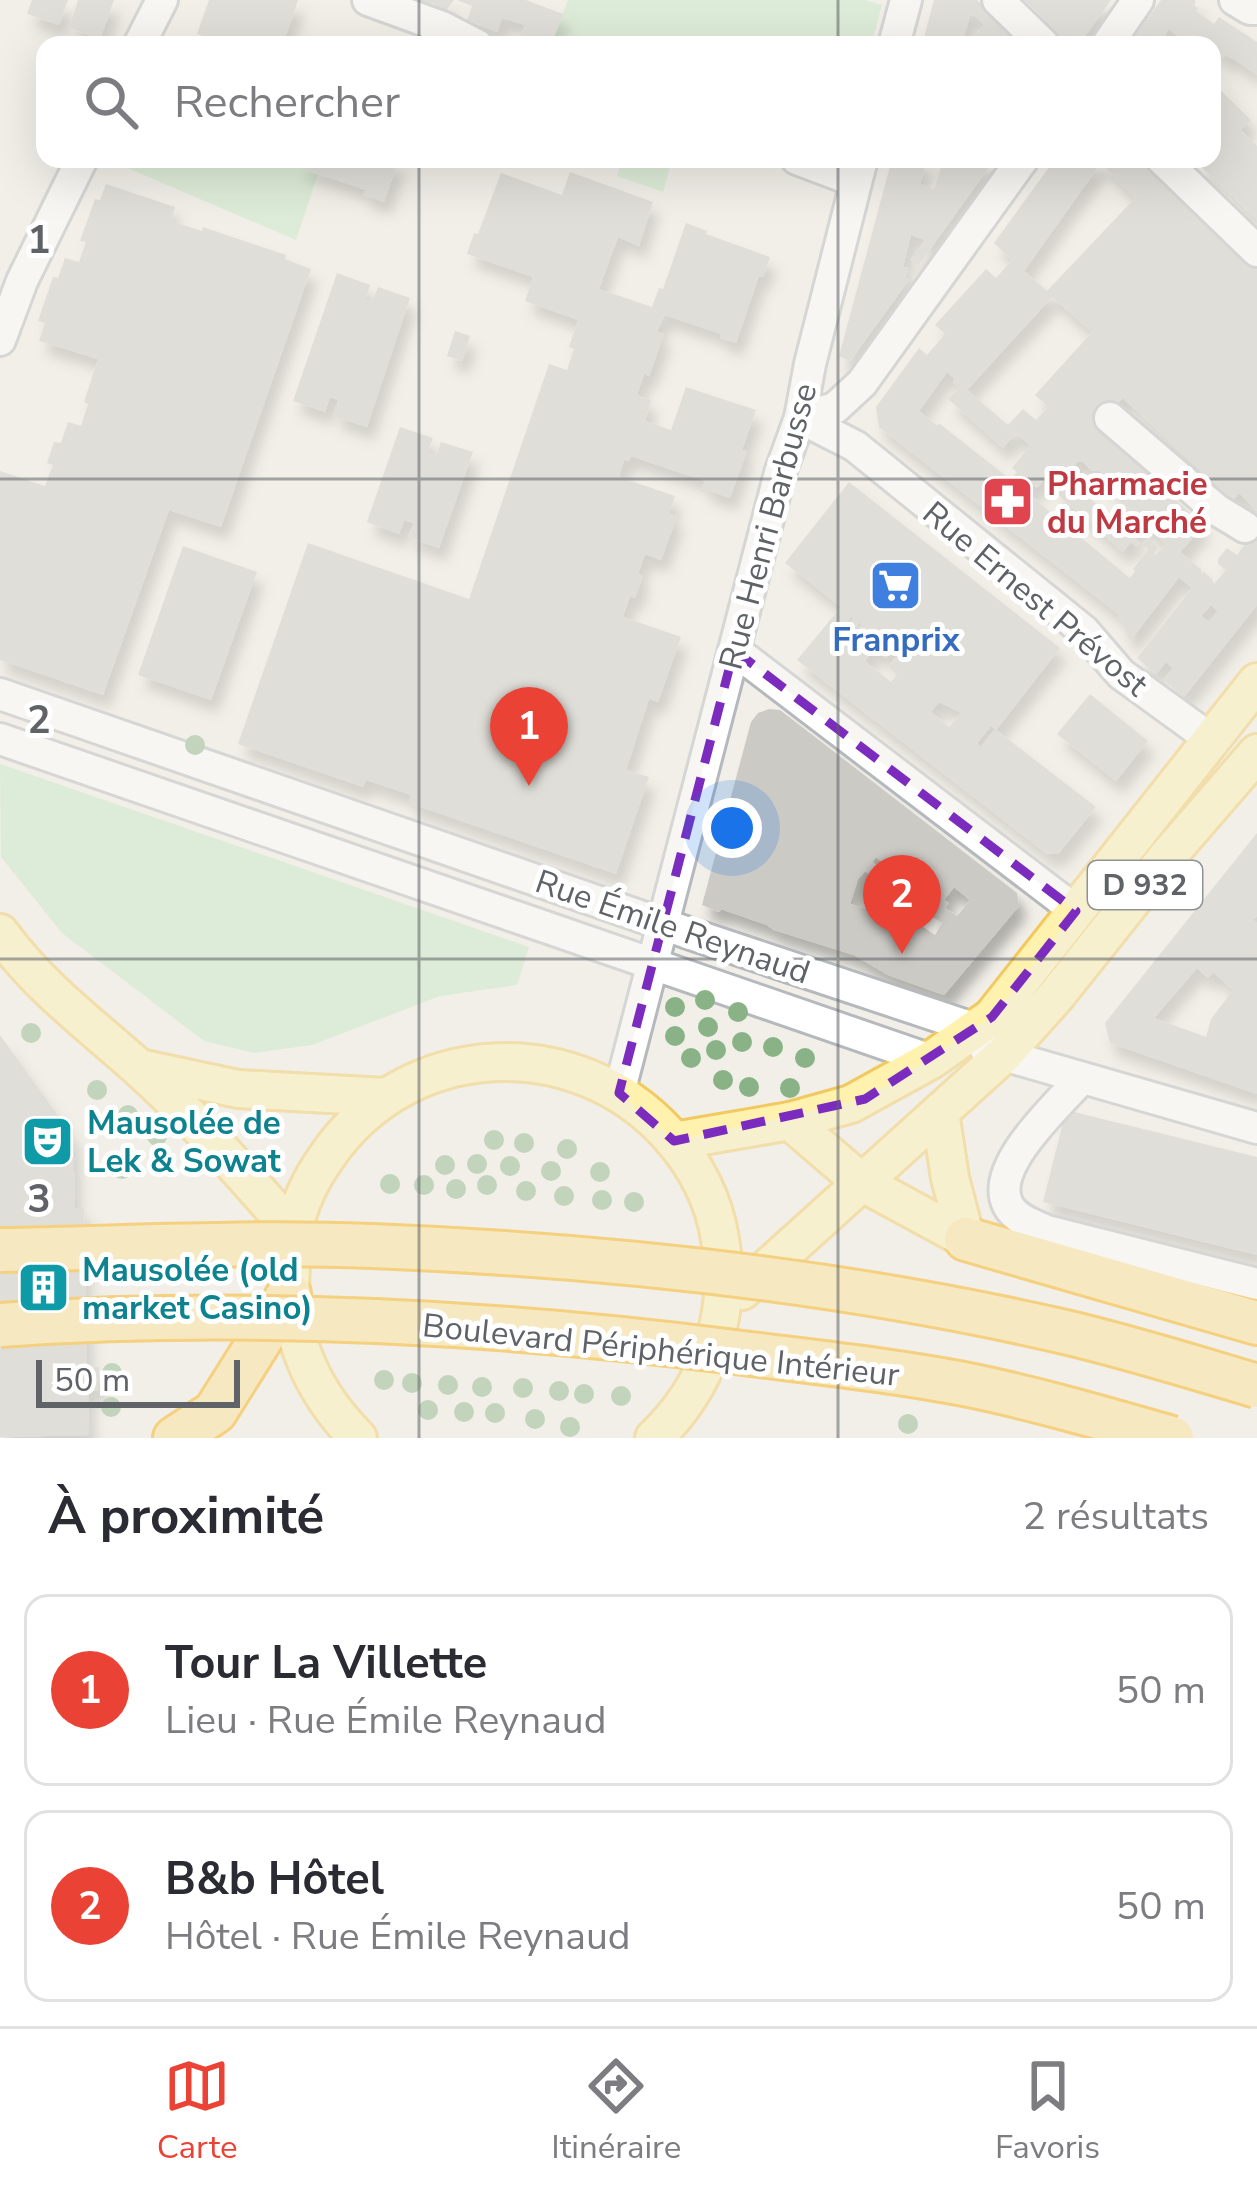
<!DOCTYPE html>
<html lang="fr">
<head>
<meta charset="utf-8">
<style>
	body { margin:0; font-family:"Nunito Sans",sans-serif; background:#f7f7f7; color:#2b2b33 }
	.scale { position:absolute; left:36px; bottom:30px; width:204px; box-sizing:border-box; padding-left:12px; border:6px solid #5f6368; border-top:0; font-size:33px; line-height:42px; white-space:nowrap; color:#5f6368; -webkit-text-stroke:9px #fff; paint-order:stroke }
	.you { position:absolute; left:732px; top:828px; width:42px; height:42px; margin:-30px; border:9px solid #fff; border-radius:50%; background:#1a73e8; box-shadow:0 0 0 18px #1a73e833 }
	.badge { display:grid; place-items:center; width:78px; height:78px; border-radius:50%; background:#ea4335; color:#fff; font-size:39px; font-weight:700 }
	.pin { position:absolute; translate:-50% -99px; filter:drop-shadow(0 3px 6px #0008) }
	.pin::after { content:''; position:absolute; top:63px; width:42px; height:36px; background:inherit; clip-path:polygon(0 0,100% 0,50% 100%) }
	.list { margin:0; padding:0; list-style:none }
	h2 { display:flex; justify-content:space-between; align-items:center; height:156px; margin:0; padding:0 48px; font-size:51px }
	h2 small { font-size:39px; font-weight:400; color:#7c7c81 }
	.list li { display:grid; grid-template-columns:78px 1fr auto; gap:36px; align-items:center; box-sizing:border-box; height:192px; margin:0 24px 24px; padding:0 24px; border:3px solid #e1e1e2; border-radius:24px }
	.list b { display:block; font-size:45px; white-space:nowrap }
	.list p { margin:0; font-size:39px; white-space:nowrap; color:#7c7c81 }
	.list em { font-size:39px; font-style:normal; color:#7c7c81 }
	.icon { flex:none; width:66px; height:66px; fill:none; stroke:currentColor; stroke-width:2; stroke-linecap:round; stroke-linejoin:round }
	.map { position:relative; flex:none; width:1257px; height:1438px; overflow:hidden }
	.search { position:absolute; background:#fff; box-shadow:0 12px 48px #0002; left:36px; right:36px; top:36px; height:132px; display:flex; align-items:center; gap:30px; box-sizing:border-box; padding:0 42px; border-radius:24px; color:#7c7c81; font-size:45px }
	.sheet { height:588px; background:#fff }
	nav { display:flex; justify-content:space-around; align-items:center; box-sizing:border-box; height:168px; border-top:3px solid #e1e1e2; background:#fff; font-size:33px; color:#7c7c81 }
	nav a { display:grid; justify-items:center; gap:6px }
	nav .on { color:#ea4335 }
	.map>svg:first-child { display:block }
</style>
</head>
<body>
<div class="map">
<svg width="1257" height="1438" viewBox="0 0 1257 1438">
	<defs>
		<filter id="shadow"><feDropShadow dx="7" dy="13" stdDeviation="6" flood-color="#0004"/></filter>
	</defs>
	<rect width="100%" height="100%" fill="#f1efe8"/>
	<g fill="#c5e8c5">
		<path d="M568 0H865L882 5 871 45H551Z"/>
		<path d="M301 159 299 167 318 174 296 240 109 160Z"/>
		<path d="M622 159H672L663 192 617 176Z"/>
		<path d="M0 764 529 947 517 985 440 996 312 1045 254 1053 204 1041 62 933 1 857Z"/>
	</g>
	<g fill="#cccac5" fill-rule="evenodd" filter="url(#shadow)">
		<path d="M32 0H68L59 25 27 14Z"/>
		<path d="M78 0H114L100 39 69 28Z"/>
		<path d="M209 0H298L283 45H229L197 34Z"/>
		<path d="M414 0H454L445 12 432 3 430 6Z"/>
		<path d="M457 0H526L563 14 551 45H531L519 41 525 25 502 18 497 32 467 20 472 6Z"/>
		<path d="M934 0H977L1024 45H966L984 25 971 12 962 45H922Z"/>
		<path d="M1024 0H1111L1081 42 1070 44Z"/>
		<path d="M1161 0H1194L1196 2 1194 5 1198 8 1196 11 1214 24 1219 17 1257 42V75L1235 60 1225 55 1223 58 1212 50V45H1188L1169 29 1164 36 1173 45H1128Z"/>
		<path d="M1212 82 1251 120 1241 130 1257 146V220L1193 159H1212Z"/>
		<path d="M301 159H399L384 202 363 195 366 190 299 167Z"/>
		<path d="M892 159H927L920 184 934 189 941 167 933 165 935 159 957 163 959 159H995L918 266 911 260 925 240 911 235 903 267 908 268 905 278 909 280 850 361 839 356Z"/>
		<path d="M1055 159H1145L1257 268V511L1239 493 1230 504 1206 484 1210 479 1123 398 1094 427 1104 436 1107 434 1148 470V475L1204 525 1180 552 1201 569 1202 574 1204 572 1212 579 1214 584 1226 570 1218 564V559L1227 548 1237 555 1245 544 1237 536 1257 528V605L1184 697 1163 680 1173 668 1166 662 1156 674 1137 658 1192 588 1179 577 1130 641 1118 614 879 427 876 407 919 348 927 355 945 334 935 325 986 269 996 278 1012 260 994 243ZM1101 163 1135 198 1047 291 1024 271ZM1052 297 1092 332 1035 395 1048 407 1036 420 1023 409 1008 425 967 390ZM947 372 955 379 953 382 959 388 948 399 1003 448 1016 433 1030 445 1012 468 1017 472 1011 480 940 424 936 425 919 411ZM1077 462H1083L1092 471 1098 470 1107 477 1106 483 1125 498V504L1111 517 1066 477ZM1051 471 1063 481 1055 492 1123 552 1131 542 1137 547 1140 543 1132 536 1143 524 1166 544 1155 556 1153 554 1158 548 1148 538 1142 545 1148 549 1133 569 1135 571 1130 578 1026 492 1033 485 1037 488ZM1211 605 1218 611 1209 622 1201 616Z"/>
		<path d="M570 172 653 202 639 246 618 237 599 289 652 307 659 288 663 289 686 223 707 231 706 234 770 257 763 277 759 276 736 343 720 338 721 334 664 315 657 332 664 334 649 376 644 374 637 395 651 400 645 421 671 430 686 387 756 410 742 450 747 451 730 498 702 488 705 481 631 456 629 461 624 460 619 477 675 496 669 514 677 516 661 560 645 554 638 574 643 576 635 598 630 596 623 617 681 637 658 702 649 699 626 770 649 777 616 874 409 803 411 795 366 780 363 787 238 744 308 543 469 599 549 364 567 370 574 349 569 347 578 320 525 301 533 277 467 254 474 233 478 234 501 173 562 195Z"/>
		<path d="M106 184 175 207 171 221 202 231 203 227 286 255 285 259 311 269 221 527 169 510 103 695 0 660V471L45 486 53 465 47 463 54 442 61 443 68 422 81 426 88 404 84 402 98 359 39 341 45 323 38 321 53 277 58 278 65 258 79 262 86 242 80 241 95 199 100 200Z"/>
		<path d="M337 273 370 285 365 300 372 302 378 287 410 298 367 427 333 416 338 400 330 397 325 412 293 401Z"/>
		<path d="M455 331 470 336 462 361 447 356Z"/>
		<path d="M400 427 433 438 427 453 436 456 441 442 473 452 439 548 408 537 414 523 404 520 399 534 367 522Z"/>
		<path d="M849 482 1060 648 996 730 991 726 977 743 981 747 995 729 1096 807 1059 853 1047 854 797 660 841 607 785 563ZM851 616 854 618 850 623 856 628 860 622 862 624 840 651 829 643ZM893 648 899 653 888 667 897 675 891 682 865 661 874 649 886 658ZM939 702 961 713 949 727 931 712Z"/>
		<path d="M183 546 257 572 211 700 138 675Z"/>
		<path d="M1090 694 1148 741 1116 781 1057 734Z"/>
		<path d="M769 709 780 710 1017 893 1019 906 944 995 888 975 854 955 774 930 767 925 721 909 719 912 702 905 751 722 758 713ZM876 857 939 906 931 916 942 923 935 935 922 926 850 904 858 879 865 871 890 888 896 881 872 862ZM954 887 970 900 957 916 945 908 949 903 944 900Z"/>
		<path d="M1257 833V916L1253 920 1257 923V1094L1110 1043 1105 1023ZM1197 968 1208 978 1213 972 1233 990 1211 1019 1206 1037 1154 1018Z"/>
		<path d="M0 1035 73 1136 75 1208H84L87 1368 99 1367V1391H88L89 1435 0 1437Z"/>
		<path d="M1066 1110 1257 1157V1255L1043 1202Z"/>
	</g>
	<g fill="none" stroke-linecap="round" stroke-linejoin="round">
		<defs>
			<g id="minor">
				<path d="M368 0 442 27 477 45"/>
				<path d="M998 0 1044 45"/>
				<path d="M1235 0 1250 9H1257"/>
				<path d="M139 45 162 0"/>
				<path d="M894 45 906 0"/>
				<path d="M1107 45 1138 0"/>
				<path d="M797 159 855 181"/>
				<path d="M1162 159 1257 251"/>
				<path d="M0 340 22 281 82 159"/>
				<path d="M800 418 855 446 1084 631 1121 674 1212 740"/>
				<path d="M800 418 835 408 862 383 1023 159"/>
				<path d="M1110 418 1217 510 1245 527"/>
				<path d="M734 650 1076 911"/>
				<path d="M0 694 694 935 976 1029"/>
				<path d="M0 739 931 1060"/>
				<path d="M986 1050 1257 1128"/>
				<path d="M1082 1078C1059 1104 988 1167 1008 1205 1015 1219 1033 1225 1047 1231L1257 1284"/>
				<path d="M619 1093 780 473 800 418 810 364 862 159"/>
			</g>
			<g id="major">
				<path d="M0 933C39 987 91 1025 140 1069 196 1119 244 1176 293 1231"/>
				<path d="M140 1068 238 1089 386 1097"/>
				<path d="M940 1112 950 1178 966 1239"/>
				<path d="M790 1121 861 1182 966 1239"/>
				<path d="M674 1141 790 1121 851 1104 931 1060 992 1017 1257 682"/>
				<path d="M742 1291 1003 1055 1056 996 1167 857 1257 753"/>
				<path d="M358 1438C311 1391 286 1333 291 1266 292 1254 291 1241 294 1230 299 1203 312 1177 328 1155 408 1039 574 1031 668 1134 695 1163 714 1200 720 1239 733 1314 709 1386 654 1438"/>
			</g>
			<g id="highway">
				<path d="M966 1239 1257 1323"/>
				<path d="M175 1438 215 1412 289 1294"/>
			</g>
		</defs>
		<use href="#minor" stroke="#b5b8bc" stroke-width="36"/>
		<use href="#major" stroke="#f2c960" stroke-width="42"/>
		<use href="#highway" stroke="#f9ab00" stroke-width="48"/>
		<use href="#minor" stroke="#fff" stroke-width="30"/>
		<use href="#major" stroke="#fff2af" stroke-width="36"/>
		<use href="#highway" stroke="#fde293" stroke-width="42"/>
		<defs>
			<g id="highway-bridge">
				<path d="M0 1250C124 1248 248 1241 372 1246 603 1255 839 1280 1065 1332 1129 1347 1193 1367 1257 1386"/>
				<path d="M0 1325C246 1308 491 1321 735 1352 813 1362 892 1370 969 1385 1037 1399 1105 1419 1172 1438"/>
			</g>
		</defs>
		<use href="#highway-bridge" stroke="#f9ab00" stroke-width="48" stroke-linecap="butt"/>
		<use href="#highway-bridge" stroke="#fde293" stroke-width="42"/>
	</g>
	<g fill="#89b387">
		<circle cx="195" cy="745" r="10"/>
		<circle cx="705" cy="1000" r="10"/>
		<circle cx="675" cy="1007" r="10"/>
		<circle cx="738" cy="1012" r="10"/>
		<circle cx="708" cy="1027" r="10"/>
		<circle cx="31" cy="1033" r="10"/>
		<circle cx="675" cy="1036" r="10"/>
		<circle cx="742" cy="1042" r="10"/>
		<circle cx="773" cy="1047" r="10"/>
		<circle cx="716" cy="1050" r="10"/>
		<circle cx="691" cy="1058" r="10"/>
		<circle cx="805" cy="1058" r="10"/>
		<circle cx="723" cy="1080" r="10"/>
		<circle cx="749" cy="1087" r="10"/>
		<circle cx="790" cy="1088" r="10"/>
		<circle cx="97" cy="1090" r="10"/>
		<circle cx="128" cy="1115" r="10"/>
		<circle cx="157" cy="1136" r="10"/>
		<circle cx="494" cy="1140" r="10"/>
		<circle cx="524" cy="1143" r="10"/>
		<circle cx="567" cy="1149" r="10"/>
		<circle cx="477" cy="1164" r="10"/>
		<circle cx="445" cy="1165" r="10"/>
		<circle cx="510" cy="1166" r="10"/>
		<circle cx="122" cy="1169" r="10"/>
		<circle cx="551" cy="1171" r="10"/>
		<circle cx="600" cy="1172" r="10"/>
		<circle cx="390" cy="1184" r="10"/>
		<circle cx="424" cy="1185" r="10"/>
		<circle cx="487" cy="1185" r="10"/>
		<circle cx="456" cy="1189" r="10"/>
		<circle cx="526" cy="1191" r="10"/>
		<circle cx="564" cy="1196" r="10"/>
		<circle cx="602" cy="1200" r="10"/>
		<circle cx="634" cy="1202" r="10"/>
		<circle cx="112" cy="1373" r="10"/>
		<circle cx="384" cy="1380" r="10"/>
		<circle cx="412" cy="1383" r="10"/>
		<circle cx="448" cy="1385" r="10"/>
		<circle cx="482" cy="1387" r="10"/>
		<circle cx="523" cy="1388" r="10"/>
		<circle cx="559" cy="1391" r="10"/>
		<circle cx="584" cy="1394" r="10"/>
		<circle cx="621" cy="1396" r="10"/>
		<circle cx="111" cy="1407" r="10"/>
		<circle cx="428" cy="1410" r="10"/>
		<circle cx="464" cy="1412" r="10"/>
		<circle cx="495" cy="1413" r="10"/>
		<circle cx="535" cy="1419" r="10"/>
		<circle cx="908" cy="1424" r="10"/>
		<circle cx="570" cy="1427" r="10"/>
	</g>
	<path d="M0 0H1257V1438H0ZM734 650 1076 911 992 1017 865 1099 674 1141 619 1093Z" fill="#f1efe8" fill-opacity=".55" fill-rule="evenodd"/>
	<path fill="none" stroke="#7b2cbf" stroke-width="9" stroke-dasharray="24 15" stroke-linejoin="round" d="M734 650 1076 911 992 1017 865 1099 674 1141 619 1093Z"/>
	<path fill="none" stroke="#5f6368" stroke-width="3" stroke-opacity="0.55" d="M419 0V45M838 0V45M419 159V1438M838 159V1438M0 479H1257M0 959H1257"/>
	<defs>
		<symbol id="pharmacy-square" viewBox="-11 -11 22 22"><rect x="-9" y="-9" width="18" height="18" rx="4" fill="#e0444e" stroke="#fff"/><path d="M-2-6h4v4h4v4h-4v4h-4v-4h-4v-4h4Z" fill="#fff"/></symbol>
		<symbol id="supermarket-square" viewBox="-11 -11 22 22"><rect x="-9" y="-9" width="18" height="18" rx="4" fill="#3f7fe0" stroke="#fff"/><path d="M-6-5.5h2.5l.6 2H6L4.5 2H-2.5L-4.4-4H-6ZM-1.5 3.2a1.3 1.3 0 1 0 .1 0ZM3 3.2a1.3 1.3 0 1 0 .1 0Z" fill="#fff"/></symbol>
		<symbol id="theatre-square" viewBox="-11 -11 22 22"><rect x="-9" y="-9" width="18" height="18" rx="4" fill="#0f9aa8" stroke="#fff"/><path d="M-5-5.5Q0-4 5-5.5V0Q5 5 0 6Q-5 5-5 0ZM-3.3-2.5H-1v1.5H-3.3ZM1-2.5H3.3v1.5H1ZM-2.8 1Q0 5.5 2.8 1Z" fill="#fff"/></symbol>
		<symbol id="building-square" viewBox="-11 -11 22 22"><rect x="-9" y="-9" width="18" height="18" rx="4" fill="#0f9aa8" stroke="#fff"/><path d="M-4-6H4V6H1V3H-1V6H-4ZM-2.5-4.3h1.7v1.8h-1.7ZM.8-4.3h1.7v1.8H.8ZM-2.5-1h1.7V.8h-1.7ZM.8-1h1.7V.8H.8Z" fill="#fff"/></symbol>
	</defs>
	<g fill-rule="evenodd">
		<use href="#pharmacy-square" x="978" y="472" width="59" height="59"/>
		<use href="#supermarket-square" x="866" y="556" width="59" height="59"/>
		<use href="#theatre-square" x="18" y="1112" width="59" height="59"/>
		<use href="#building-square" x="14" y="1258" width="59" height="59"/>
	</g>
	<g text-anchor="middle" stroke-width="10" stroke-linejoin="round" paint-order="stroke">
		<rect fill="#fff" stroke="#8f9295" stroke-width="3" x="1088" y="861" width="114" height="48" rx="9"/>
		<g font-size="30" font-weight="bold" fill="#5f6368">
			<text x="1145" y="895">D 932</text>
		</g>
		<g font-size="33" font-weight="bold" fill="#be3a42" stroke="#fff" text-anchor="start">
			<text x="1047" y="495">Pharmacie<tspan x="1047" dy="38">du Marché</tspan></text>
		</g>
		<g font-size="33" fill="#5f6368" stroke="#fff">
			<text transform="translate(767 526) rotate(-75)" y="12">Rue Henri Barbusse</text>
			<text transform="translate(1036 598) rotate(40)" y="12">Rue Ernest Prévost</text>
			<text transform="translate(673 926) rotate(19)" y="12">Rue Émile Reynaud</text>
			<text transform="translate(661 1349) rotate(6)" y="12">Boulevard Périphérique Intérieur</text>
		</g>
		<g font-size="33" font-weight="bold" fill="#366cbe" stroke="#fff">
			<text x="896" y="651">Franprix</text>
		</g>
		<g font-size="33" font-weight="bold" fill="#0d838f" stroke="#fff" text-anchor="start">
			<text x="87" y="1134">Mausolée de<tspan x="87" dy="38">Lek &amp; Sowat</tspan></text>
			<text x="82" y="1281">Mausolée (old<tspan x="82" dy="38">market Casino)</tspan></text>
		</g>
	</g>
	<g font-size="39" text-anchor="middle" font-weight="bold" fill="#5f6368" stroke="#fff" stroke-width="10" stroke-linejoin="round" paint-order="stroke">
		<text x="39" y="253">1</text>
		<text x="39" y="733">2</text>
		<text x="39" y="1212">3</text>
	</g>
</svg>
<div class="scale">50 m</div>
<div class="you"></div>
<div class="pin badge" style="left:529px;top:786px">1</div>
<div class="pin badge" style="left:902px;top:954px">2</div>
<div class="search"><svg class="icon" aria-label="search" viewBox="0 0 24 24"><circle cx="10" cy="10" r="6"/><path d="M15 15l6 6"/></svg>Rechercher</div>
</div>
<section class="sheet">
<h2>À proximité<small>2 résultats</small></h2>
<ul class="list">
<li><span class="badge">1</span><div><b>Tour La Villette</b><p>Lieu · Rue Émile Reynaud</p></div><em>50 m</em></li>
<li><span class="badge">2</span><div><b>B&amp;b Hôtel</b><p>Hôtel · Rue Émile Reynaud</p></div><em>50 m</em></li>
</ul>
</section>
<nav>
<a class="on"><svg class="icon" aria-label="map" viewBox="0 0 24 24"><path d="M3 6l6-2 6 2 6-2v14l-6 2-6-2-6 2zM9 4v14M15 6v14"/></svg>Carte</a>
<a><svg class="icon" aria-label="directions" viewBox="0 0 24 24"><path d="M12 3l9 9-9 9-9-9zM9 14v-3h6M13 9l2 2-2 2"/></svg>Itinéraire</a>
<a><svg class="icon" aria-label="saved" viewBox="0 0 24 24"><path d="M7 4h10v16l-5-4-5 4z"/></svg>Favoris</a>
</nav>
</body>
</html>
